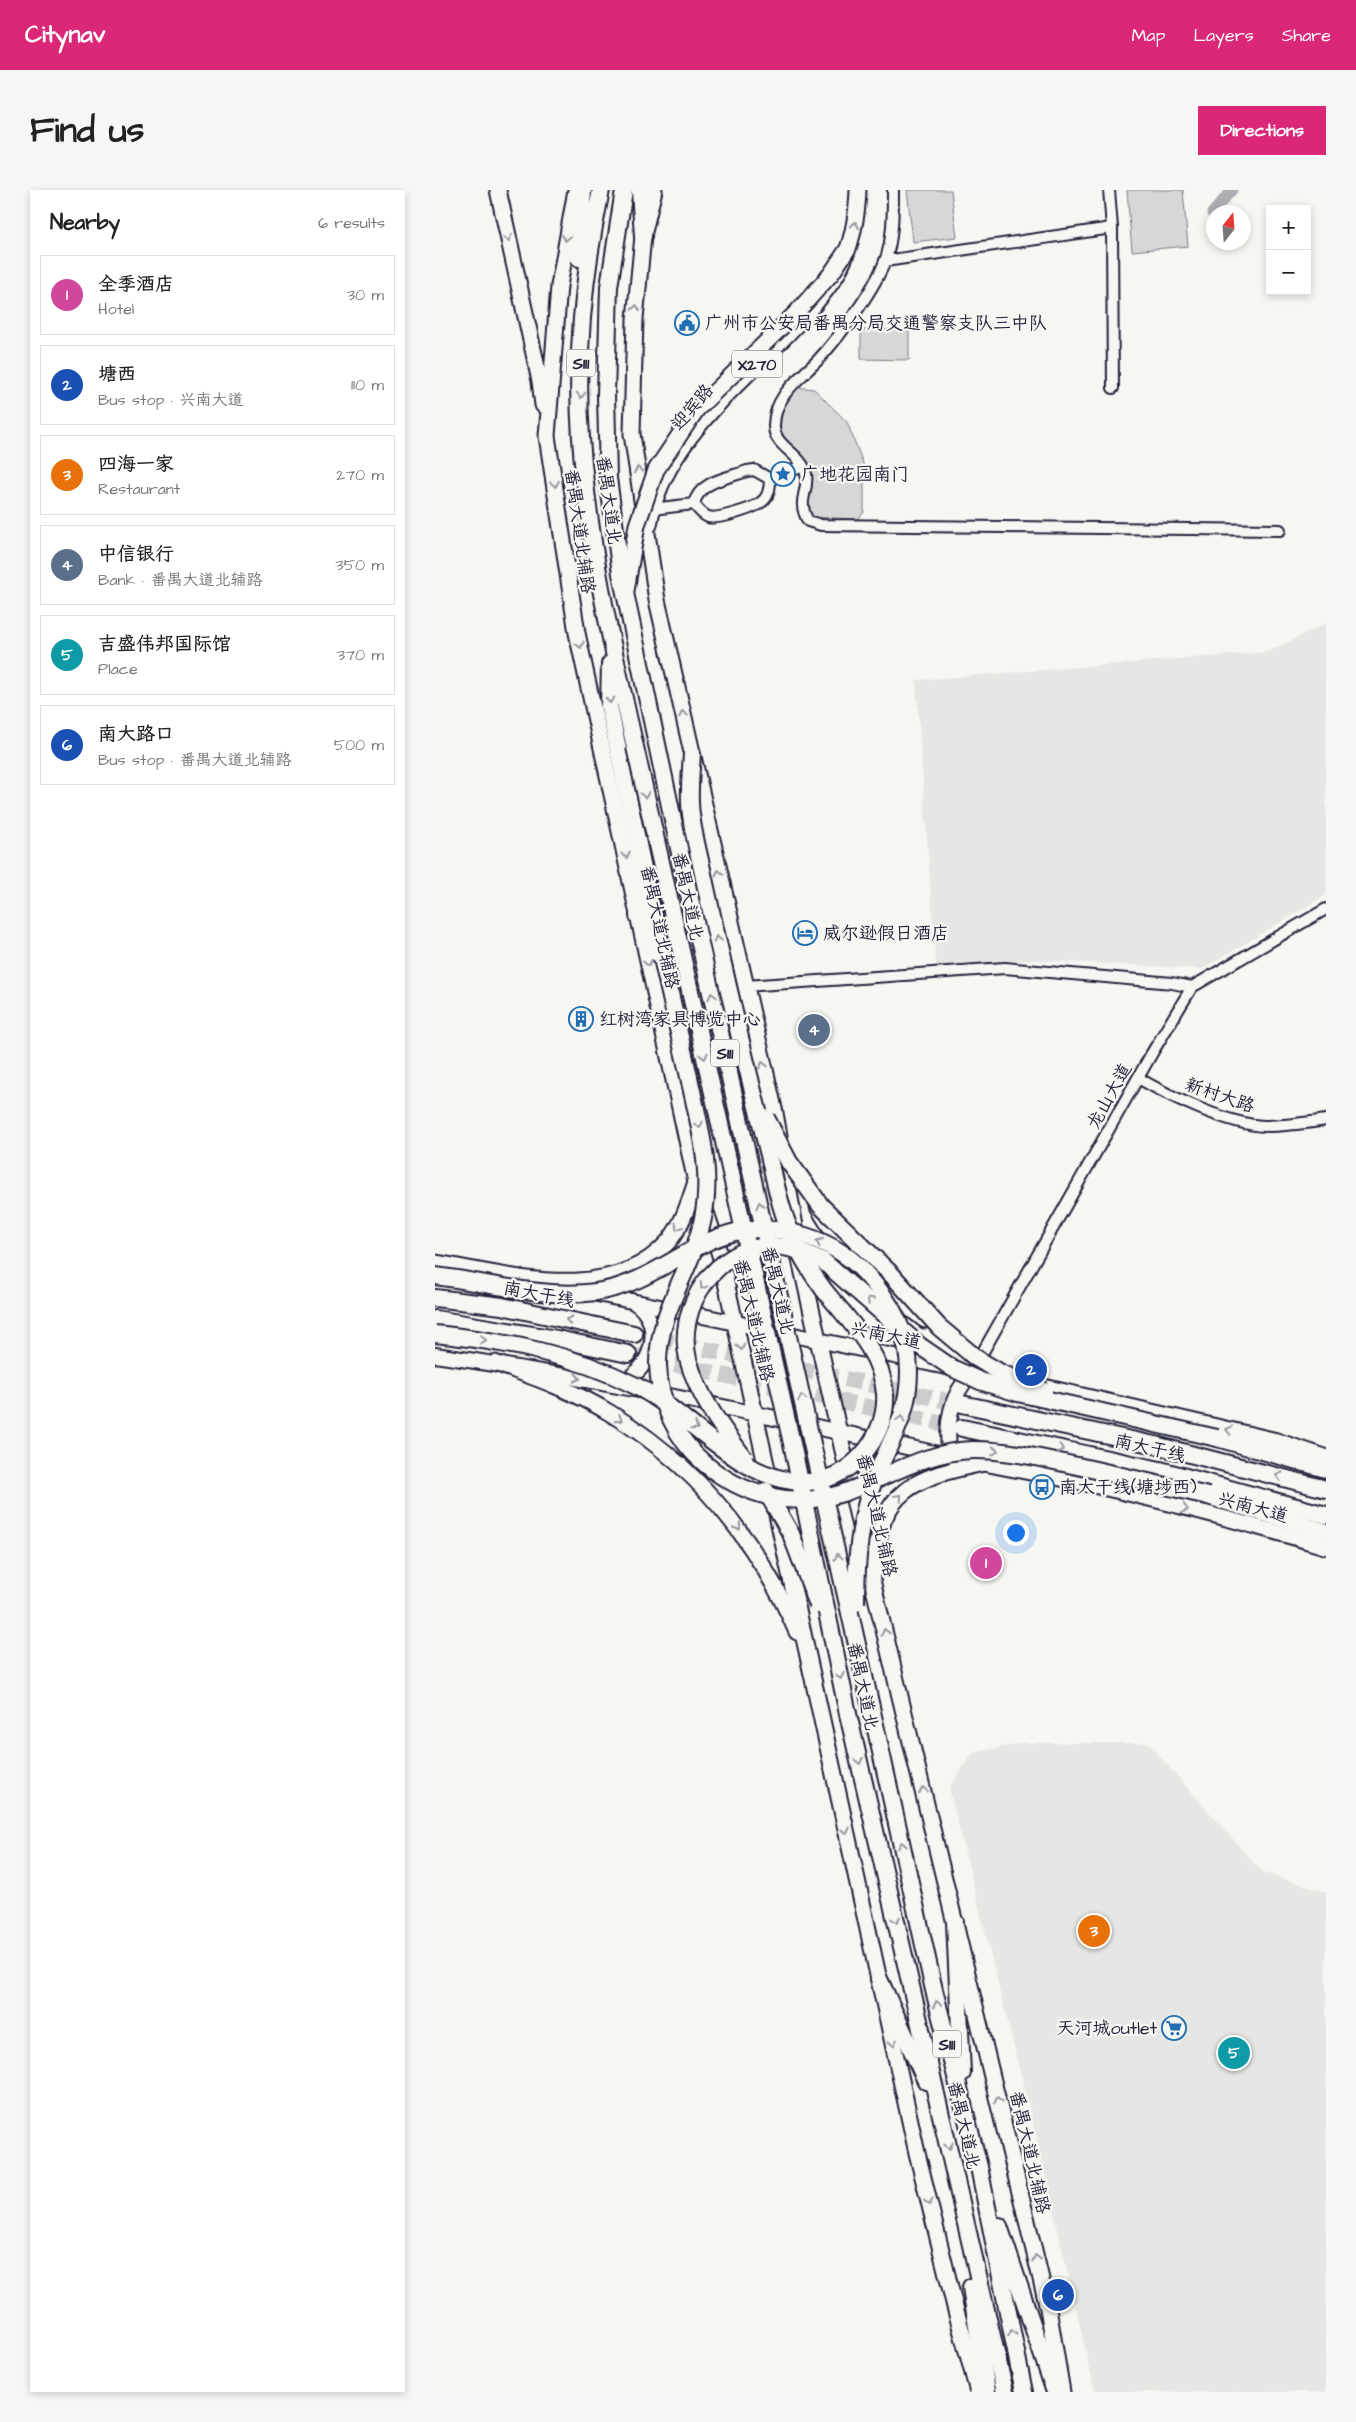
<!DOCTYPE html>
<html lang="en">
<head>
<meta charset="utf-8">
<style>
	body { margin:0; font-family:"Architects Daughter","LXGW WenKai TC",sans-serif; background:#f6f6f6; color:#222 }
	.controls { position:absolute; right:15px; top:15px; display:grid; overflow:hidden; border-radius:0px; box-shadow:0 2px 8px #0003 }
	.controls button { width:45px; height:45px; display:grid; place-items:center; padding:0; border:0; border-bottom:1px solid #e0e0e0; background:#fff; color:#222; font:25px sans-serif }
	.compass { position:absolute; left:771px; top:15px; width:45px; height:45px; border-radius:50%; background:#fff; box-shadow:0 2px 8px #0003; rotate:17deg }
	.you { position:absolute; left:580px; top:1342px; width:18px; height:18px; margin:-12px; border:4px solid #fff; border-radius:50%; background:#1a73e8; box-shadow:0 0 0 8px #1a73e833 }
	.badge { display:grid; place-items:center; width:32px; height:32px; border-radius:50%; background:#db2777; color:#fff; font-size:16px; font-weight:700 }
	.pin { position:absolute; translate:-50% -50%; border:2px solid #fff; box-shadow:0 1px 5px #0006 }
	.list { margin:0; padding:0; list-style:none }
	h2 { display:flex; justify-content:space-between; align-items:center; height:65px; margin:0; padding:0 20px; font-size:21px }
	h2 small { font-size:16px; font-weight:400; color:#767676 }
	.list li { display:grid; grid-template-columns:32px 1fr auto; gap:15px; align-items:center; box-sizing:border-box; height:80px; margin:0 10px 10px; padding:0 10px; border:1px solid #e0e0e0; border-radius:0px }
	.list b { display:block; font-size:19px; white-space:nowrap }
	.list p { margin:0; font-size:16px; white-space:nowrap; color:#767676 }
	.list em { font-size:16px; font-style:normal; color:#767676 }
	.map { position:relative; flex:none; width:891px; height:2202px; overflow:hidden; border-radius:0px }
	header { display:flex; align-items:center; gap:30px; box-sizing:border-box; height:70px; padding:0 25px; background:#db2777; color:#fff }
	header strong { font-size:24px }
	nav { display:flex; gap:28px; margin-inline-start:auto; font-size:18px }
	.intro { display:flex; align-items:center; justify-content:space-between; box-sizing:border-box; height:120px; padding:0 30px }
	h1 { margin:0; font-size:35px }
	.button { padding:12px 22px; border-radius:0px; background:#db2777; color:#fff; font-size:18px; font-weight:700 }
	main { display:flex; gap:30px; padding:0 30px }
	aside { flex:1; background:#fff; border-radius:0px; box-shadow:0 2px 8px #0003 }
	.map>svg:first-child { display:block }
</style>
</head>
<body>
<header>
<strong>Citynav</strong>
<nav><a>Map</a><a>Layers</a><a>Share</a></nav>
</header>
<div class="intro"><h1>Find us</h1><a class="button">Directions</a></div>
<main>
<aside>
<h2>Nearby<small>6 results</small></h2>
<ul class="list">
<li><span class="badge" style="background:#d1479c">1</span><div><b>全季酒店</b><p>Hotel</p></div><em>30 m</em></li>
<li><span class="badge" style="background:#1a4fb4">2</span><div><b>塘西</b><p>Bus stop · 兴南大道</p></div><em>110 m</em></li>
<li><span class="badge" style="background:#e8710a">3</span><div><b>四海一家</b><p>Restaurant</p></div><em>270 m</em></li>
<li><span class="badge" style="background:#5c6f8a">4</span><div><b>中信银行</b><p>Bank · 番禺大道北辅路</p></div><em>350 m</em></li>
<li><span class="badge" style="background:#0f9aa8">5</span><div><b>吉盛伟邦国际馆</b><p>Place</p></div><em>370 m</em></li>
<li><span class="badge" style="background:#1a4fb4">6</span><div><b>南大路口</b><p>Bus stop · 番禺大道北辅路</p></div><em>500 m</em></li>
</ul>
</aside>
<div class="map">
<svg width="891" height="2202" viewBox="0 0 891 2202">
	<rect width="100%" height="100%" fill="#f6f6f2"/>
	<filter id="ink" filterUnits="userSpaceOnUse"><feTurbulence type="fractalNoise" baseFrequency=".02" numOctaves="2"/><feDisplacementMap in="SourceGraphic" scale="10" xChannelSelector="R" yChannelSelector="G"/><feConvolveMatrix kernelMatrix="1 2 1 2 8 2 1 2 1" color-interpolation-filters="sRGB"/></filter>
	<g filter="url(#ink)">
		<g fill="#e6e6e4">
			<path d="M891 433V705L767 779 597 770 501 778 481 490 833 462Z"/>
			<path d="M588 1553H713L827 1682 891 1702V2202H660L601 1945 514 1598 538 1563Z"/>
		</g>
		<g fill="#d7d7d7" stroke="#7c7c89">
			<path d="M472 0H516L522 47 478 52Z"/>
			<path d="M692 0H748L753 56 697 61Z"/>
			<path d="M426 140H474V170L426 169Z"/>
			<path d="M362 197 379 199 412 232 429 276V322L423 329 377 327C366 305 379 299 375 281 370 258 338 252 345 227 349 214 353 207 362 197Z"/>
		</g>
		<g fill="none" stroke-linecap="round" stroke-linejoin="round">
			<path stroke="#adadb3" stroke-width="11" d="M777 23 797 0"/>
			<g stroke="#cccccd" stroke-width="16" stroke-dasharray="16 8" stroke-linecap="butt">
				<path d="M199 1144 527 1214"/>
				<path d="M193 1164 527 1238"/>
			</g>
			<defs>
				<g id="minor">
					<path d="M458 0C458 22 458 51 450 71 439 100 405 146 384 169 365 189 340 204 339 235 338 257 367 263 371 284 374 303 361 309 373 331L386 335 845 340"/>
					<path d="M674 0 677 38 678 198"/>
					<path d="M450 71 677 38"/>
					<path d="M319 280 335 289C335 298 334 308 325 313 317 319 282 330 273 327 266 324 263 319 259 314 264 291 293 288 312 281Z"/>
					<path d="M335 289 368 276"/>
					<path d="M217 319 259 314"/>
					<path d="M310 796 570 778 737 793 757 797"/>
					<path d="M703 888C736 907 792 934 829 936 850 936 871 933 891 930"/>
					<path d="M545 1167 717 863 757 797 891 719"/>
				</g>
				<g id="secondary">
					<path d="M158 1103 516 1178"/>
					<path d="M0 1165C173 1190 342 1228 512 1266 559 1276 605 1284 652 1294 732 1312 812 1333 891 1357"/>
					<path d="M184 1193C217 1182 232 1133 199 1112"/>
					<path d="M598 1194 840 1250 891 1267"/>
					<path d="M515 1266C510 1236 515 1205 537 1183"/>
				</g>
				<g id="primary">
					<path d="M63 0 105 191 108 215"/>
					<path d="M141 0 124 96 112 246 142 443 261 992 285 1065 482 1963 520 2117 543 2202"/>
					<path d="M219 0 208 46 200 129 197 244 222 410 340 923 361 1042"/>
					<path d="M214 335C228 247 315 188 370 125 382 111 395 97 404 80 417 55 422 28 423 0"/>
					<path d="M383 1017C406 1059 452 1102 490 1130"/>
					<path d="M364 1065 440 1403 613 2118 627 2202"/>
					<path d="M0 1073C74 1085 176 1117 234 1051 248 1034 254 1012 261 992"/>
					<path d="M60 1173C99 1187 139 1201 175 1223 261 1275 322 1350 362 1442"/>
					<path d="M441 1379C441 1299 482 1287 549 1273"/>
				</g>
				<g id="trunk">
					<path d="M166 0C149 81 140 165 146 248 153 352 177 456 200 557"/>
					<path d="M205 0 208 46"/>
					<path d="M144 68 148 0"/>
					<path d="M171 205 174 97 189 0"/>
					<path d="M175 474 174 516 209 683 203 726"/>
					<path d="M211 695 227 768"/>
					<path d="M0 1108 67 1116 199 1144"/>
					<path d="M0 1129 122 1149 193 1164"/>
					<path d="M527 1214 720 1255 891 1299"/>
					<path d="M527 1238 725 1280 891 1325"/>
					<path d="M782 1248 891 1279"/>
					<path d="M773 1306 891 1342"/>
					<path d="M436 1517 499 1800 544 1977 589 2202"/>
					<path d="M413 1524 570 2202"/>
					<path d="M520 1732 527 1883"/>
					<path d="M444 1789 491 1891"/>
					<path d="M564 2036 620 2202"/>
					<path d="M536 2097 552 2202"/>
				</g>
			</defs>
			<use href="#minor" stroke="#22223b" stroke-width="14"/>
			<use href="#secondary" stroke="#22223b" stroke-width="18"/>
			<use href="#primary" stroke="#22223b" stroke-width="19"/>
			<use href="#trunk" stroke="#22223b" stroke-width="20"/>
			<use href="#minor" stroke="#f6f6f2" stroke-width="10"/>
			<use href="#secondary" stroke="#f6f6f2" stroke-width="14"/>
			<use href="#primary" stroke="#f6f6f2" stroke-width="15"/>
			<use href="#trunk" stroke="#f6f6f2" stroke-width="16"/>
			<defs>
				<path id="primary-bridge" d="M191 401 202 335 221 280 262 219 361 123 396 84 412 60"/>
				<g id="trunk-bridge">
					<path d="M171 205 173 288 186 384 249 682 436 1517"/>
					<path d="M200 557 358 1258 413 1524"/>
					<path d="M227 768C236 808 245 847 254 887 264 935 278 980 268 1028 258 1079 222 1122 223 1175 224 1212 241 1249 269 1273 308 1306 358 1319 408 1303 451 1288 491 1261 538 1260 570 1260 602 1267 633 1274 680 1284 726 1295 773 1306"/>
					<path d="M331 928 354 972 386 1016 457 1085 504 1137 541 1168 566 1183 609 1201"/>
					<path d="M0 1086C52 1092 108 1109 161 1102 241 1090 275 1016 370 1046 393 1053 415 1066 431 1084 456 1112 474 1143 474 1182 474 1228 453 1253 438 1293 424 1331 421 1372 421 1413"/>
					<path d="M0 1144C69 1151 138 1164 201 1196 257 1224 302 1290 368 1292 413 1294 453 1248 450 1204 447 1162 414 1131 389 1100 374 1080 359 1054 351 1030 343 1009 339 986 334 965 322 917 310 870 299 822 288 776 278 730 268 684 264 664 258 644 256 624 253 605 256 583 257 563"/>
					<path d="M309 1268C287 1238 263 1206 253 1169 240 1117 282 1056 337 1056 355 1056 372 1063 388 1071L485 1156 517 1178 545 1191 583 1203 782 1248"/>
					<path d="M331 1301 356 1344 383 1415"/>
				</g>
			</defs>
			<use href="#primary-bridge" stroke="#22223b" stroke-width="19" stroke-linecap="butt"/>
			<use href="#trunk-bridge" stroke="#22223b" stroke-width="20" stroke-linecap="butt"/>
			<use href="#primary-bridge" stroke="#f6f6f2" stroke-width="15"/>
			<use href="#trunk-bridge" stroke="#f6f6f2" stroke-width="16"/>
		</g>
		<defs><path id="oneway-chevron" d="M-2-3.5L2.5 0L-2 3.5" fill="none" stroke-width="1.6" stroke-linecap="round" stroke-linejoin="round" transform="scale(1.25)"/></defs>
		<g stroke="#9797a0">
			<use href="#oneway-chevron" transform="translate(420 35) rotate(-81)"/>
			<use href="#oneway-chevron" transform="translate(73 48) rotate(78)"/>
			<use href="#oneway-chevron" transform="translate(131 48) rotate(99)"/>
			<use href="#oneway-chevron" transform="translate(201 118) rotate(-83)"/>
			<use href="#oneway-chevron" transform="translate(146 205) rotate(90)"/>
			<use href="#oneway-chevron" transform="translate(203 280) rotate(-99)"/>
			<use href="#oneway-chevron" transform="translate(120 294) rotate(80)"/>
			<use href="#oneway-chevron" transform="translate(145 455) rotate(77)"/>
			<use href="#oneway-chevron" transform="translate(175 510) rotate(89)"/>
			<use href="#oneway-chevron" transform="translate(248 524) rotate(-103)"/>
			<use href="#oneway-chevron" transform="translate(210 605) rotate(78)"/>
			<use href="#oneway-chevron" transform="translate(191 665) rotate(78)"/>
			<use href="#oneway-chevron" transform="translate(284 683) rotate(-103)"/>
			<use href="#oneway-chevron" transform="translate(282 749) rotate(-103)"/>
			<use href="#oneway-chevron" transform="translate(213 773) rotate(79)"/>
			<use href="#oneway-chevron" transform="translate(277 806) rotate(-103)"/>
			<use href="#oneway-chevron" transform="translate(269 866) rotate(77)"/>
			<use href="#oneway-chevron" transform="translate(328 875) rotate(-103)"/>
			<use href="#oneway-chevron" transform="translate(264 935) rotate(77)"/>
			<use href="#oneway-chevron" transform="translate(325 1015) rotate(-103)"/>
			<use href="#oneway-chevron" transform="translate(243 1037) rotate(121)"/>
			<use href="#oneway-chevron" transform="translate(384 1052) rotate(-156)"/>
			<use href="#oneway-chevron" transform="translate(268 1096) rotate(125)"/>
			<use href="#oneway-chevron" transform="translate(435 1110) rotate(-136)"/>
			<use href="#oneway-chevron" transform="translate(134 1130) rotate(-168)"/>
			<use href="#oneway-chevron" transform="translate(48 1150) rotate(8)"/>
			<use href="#oneway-chevron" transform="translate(306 1157) rotate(77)"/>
			<use href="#oneway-chevron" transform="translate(142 1188) rotate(10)"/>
			<use href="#oneway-chevron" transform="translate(367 1208) rotate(-103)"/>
			<use href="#oneway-chevron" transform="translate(184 1229) rotate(33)"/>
			<use href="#oneway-chevron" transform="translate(466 1229) rotate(-72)"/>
			<use href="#oneway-chevron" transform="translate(260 1237) rotate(35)"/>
			<use href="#oneway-chevron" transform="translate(794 1240) rotate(-167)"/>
			<use href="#oneway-chevron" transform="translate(626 1259) rotate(12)"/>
			<use href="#oneway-chevron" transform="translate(560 1261) rotate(5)"/>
			<use href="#oneway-chevron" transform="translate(844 1286) rotate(-164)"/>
			<use href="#oneway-chevron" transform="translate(464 1307) rotate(-49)"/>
			<use href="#oneway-chevron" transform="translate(750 1319) rotate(14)"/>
			<use href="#oneway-chevron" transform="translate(303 1337) rotate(52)"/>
			<use href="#oneway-chevron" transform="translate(403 1367) rotate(-103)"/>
			<use href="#oneway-chevron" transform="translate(450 1442) rotate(-104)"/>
			<use href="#oneway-chevron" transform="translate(405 1486) rotate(78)"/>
			<use href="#oneway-chevron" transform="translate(424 1571) rotate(77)"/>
			<use href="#oneway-chevron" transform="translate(488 1600) rotate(-104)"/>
			<use href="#oneway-chevron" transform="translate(411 1641) rotate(78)"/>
			<use href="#oneway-chevron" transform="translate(467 1655) rotate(-102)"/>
			<use href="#oneway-chevron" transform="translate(461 1730) rotate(77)"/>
			<use href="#oneway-chevron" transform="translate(502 1814) rotate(-104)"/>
			<use href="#oneway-chevron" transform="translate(458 1853) rotate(78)"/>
			<use href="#oneway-chevron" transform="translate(563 1910) rotate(-103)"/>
			<use href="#oneway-chevron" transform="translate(514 1956) rotate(77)"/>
			<use href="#oneway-chevron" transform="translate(494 2012) rotate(76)"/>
			<use href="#oneway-chevron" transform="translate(601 2068) rotate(-104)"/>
			<use href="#oneway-chevron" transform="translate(577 2143) rotate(-101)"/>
		</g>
	</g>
	<defs>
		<symbol id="civic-ring" viewBox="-11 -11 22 22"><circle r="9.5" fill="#f6f6f2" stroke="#1f6fb2" stroke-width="1.5"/><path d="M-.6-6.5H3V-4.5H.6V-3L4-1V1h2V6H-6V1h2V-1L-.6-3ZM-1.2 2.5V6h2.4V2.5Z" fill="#1f6fb2"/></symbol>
		<symbol id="sight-ring" viewBox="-11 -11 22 22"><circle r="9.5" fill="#f6f6f2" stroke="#1f6fb2" stroke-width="1.5"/><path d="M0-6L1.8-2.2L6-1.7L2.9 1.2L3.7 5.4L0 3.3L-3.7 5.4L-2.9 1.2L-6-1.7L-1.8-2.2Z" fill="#1f6fb2"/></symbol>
		<symbol id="hotel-ring" viewBox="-11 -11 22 22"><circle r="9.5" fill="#f6f6f2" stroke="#1f6fb2" stroke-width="1.5"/><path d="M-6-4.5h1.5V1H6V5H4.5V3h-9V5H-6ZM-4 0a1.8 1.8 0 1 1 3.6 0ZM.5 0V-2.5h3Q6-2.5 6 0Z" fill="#1f6fb2"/></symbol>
		<symbol id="building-ring" viewBox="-11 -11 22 22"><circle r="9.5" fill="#f6f6f2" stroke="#1f6fb2" stroke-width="1.5"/><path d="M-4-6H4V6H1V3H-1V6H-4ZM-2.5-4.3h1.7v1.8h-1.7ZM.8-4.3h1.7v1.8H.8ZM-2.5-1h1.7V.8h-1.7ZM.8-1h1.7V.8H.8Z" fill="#1f6fb2"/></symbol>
		<symbol id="bus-ring" viewBox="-11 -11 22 22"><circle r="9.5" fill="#f6f6f2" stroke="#1f6fb2" stroke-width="1.5"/><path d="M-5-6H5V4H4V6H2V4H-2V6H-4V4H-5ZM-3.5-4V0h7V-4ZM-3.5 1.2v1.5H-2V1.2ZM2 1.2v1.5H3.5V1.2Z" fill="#1f6fb2"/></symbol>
		<symbol id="supermarket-ring" viewBox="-11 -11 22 22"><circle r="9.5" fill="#f6f6f2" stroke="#1f6fb2" stroke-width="1.5"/><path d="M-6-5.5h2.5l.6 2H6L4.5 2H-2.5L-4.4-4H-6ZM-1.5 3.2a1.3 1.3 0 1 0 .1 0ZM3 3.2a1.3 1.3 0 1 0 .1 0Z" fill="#1f6fb2"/></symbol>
	</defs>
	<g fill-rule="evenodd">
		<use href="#civic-ring" x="238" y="119" width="28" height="28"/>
		<use href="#sight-ring" x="334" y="270" width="28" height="28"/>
		<use href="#hotel-ring" x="356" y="729" width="28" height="28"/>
		<use href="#building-ring" x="132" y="815" width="28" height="28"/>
		<use href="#bus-ring" x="593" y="1283" width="28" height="28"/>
		<use href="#supermarket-ring" x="725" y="1824" width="28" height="28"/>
	</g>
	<g text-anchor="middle" stroke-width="4.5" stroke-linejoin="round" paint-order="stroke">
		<g fill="#f6f6f2" stroke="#626272" stroke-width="1">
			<rect x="132" y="159.5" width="28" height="27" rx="4"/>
			<rect x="297" y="160.5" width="50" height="27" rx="4"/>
			<rect x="276" y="849.5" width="28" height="27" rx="4"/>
			<rect x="498" y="1840.5" width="28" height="27" rx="4"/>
		</g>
		<g font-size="16" font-weight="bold" fill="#22223b">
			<text x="146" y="179">S111</text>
			<text x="322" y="180">X270</text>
			<text x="290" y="869">S111</text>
			<text x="512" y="1860">S111</text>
		</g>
		<g font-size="18" fill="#22223b" stroke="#f6f6f2" text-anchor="start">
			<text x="270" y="139">广州市公安局番禺分局交通警察支队三中队</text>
			<text x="366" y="290">广地花园南门</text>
			<text x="388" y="749">威尔逊假日酒店</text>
			<text x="164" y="835">红树湾家具博览中心</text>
			<text x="624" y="1303">南大干线(塘埗西)</text>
			<text x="722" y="1844" text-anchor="end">天河城outlet</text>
		</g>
		<g font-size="18" fill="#22223b" stroke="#f6f6f2">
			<text transform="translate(257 217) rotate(-50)" y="6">迎宾路</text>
			<text transform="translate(174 310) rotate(82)" y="6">番禺大道北</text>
			<text transform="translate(145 341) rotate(82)" y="6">番禺大道北辅路</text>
			<text transform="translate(253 706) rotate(78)" y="6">番禺大道北</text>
			<text transform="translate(225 737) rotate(78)" y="6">番禺大道北辅路</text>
			<text transform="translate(785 905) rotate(19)" y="6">新村大路</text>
			<text transform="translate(674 906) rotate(-61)" y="6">龙山大道</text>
			<text transform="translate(343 1100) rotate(77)" y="6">番禺大道北</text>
			<text transform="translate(104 1104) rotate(11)" y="6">南大干线</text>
			<text transform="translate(319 1130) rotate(77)" y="6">番禺大道北辅路</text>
			<text transform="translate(451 1145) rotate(12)" y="6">兴南大道</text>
			<text transform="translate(715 1258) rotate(13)" y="6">南大干线</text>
			<text transform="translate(818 1317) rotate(15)" y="6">兴南大道</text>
			<text transform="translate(442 1325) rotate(77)" y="6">番禺大道北铺路</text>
			<text transform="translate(428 1496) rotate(78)" y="6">番禺大道北</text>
			<text transform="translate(529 1935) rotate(77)" y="6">番禺大道北</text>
			<text transform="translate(595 1962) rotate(77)" y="6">番禺大道北辅路</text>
		</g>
	</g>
</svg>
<div class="controls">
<button>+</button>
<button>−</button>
</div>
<svg class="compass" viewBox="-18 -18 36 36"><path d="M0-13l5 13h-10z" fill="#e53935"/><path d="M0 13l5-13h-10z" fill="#767676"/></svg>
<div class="you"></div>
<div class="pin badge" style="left:551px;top:1373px;background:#d1479c">1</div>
<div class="pin badge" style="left:596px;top:1180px;background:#1a4fb4">2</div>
<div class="pin badge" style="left:659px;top:1741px;background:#e8710a">3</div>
<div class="pin badge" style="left:379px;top:840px;background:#5c6f8a">4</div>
<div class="pin badge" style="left:799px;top:1863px;background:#0f9aa8">5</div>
<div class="pin badge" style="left:623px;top:2105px;background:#1a4fb4">6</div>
</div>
</main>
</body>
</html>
